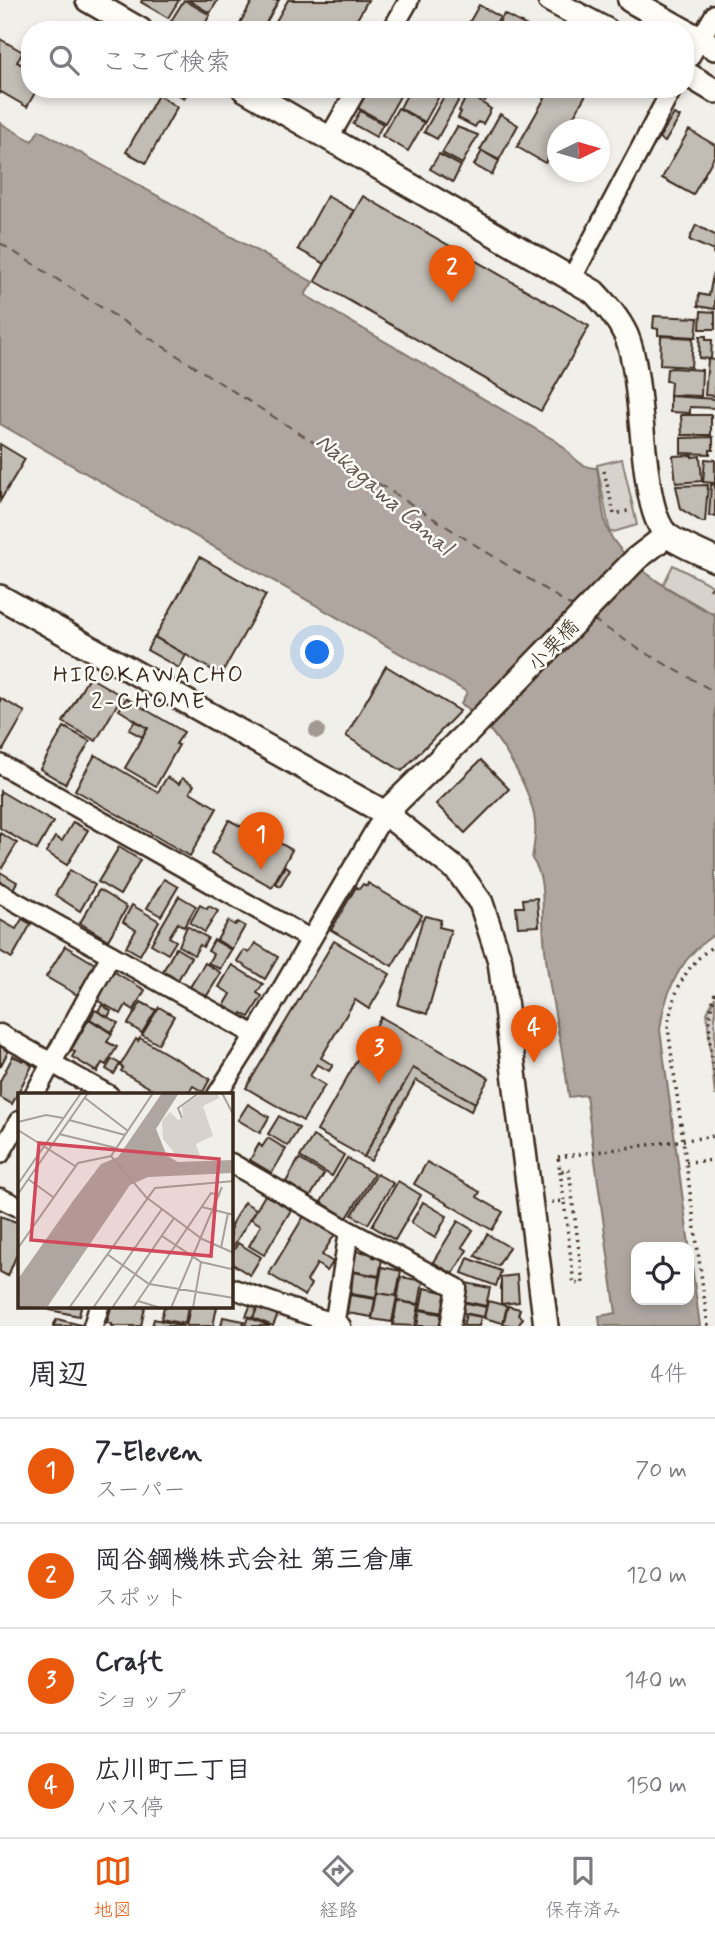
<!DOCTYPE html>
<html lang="ja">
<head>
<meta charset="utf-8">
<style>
	body { margin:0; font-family:Mynerve,"Klee One",sans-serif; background:#f2f2f3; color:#2b2b33 }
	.controls { position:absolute; right:21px; bottom:21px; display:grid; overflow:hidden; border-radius:14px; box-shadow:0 4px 10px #0003 }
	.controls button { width:63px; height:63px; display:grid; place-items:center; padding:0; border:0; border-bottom:2px solid #e1e1e2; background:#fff; color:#2b2b33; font:35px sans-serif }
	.compass { position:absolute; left:547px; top:119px; width:63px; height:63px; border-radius:50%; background:#fff; box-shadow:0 4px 10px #0003; rotate:85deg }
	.you { position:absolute; left:318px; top:653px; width:24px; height:24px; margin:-18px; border:5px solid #fff; border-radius:50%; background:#1a73e8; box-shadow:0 0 0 10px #1a73e833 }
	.badge { display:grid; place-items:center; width:46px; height:46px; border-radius:50%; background:#ea580c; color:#fff; font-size:23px; font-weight:700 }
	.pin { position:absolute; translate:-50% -58px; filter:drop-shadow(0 2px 4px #0008) }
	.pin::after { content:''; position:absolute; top:37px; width:24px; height:21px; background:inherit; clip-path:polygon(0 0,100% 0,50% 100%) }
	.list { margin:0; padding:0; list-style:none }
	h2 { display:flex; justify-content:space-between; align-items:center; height:91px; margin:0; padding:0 28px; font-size:30px }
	h2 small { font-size:23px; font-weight:400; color:#7c7c81 }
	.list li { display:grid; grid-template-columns:46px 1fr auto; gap:21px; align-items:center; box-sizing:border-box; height:105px; padding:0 28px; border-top:2px solid #e1e1e2 }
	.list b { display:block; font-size:26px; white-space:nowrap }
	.list p { margin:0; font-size:23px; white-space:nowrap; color:#7c7c81 }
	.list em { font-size:23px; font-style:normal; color:#7c7c81 }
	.icon { flex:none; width:38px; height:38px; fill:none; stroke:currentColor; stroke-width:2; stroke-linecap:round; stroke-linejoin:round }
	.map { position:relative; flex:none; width:715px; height:1326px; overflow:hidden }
	.search { position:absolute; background:#fff; box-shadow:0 4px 10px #0003; left:21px; right:21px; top:21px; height:77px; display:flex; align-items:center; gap:18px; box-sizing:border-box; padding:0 24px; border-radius:28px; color:#7c7c81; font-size:26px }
	.sheet { height:511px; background:#fff }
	nav { display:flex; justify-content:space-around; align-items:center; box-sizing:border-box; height:98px; border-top:2px solid #e1e1e2; background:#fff; font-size:19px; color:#7c7c81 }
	nav a { display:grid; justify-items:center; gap:4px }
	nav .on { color:#ea580c }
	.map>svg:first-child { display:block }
</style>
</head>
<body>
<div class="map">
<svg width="715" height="1326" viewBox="0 0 715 1326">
	<rect width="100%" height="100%" fill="#f1efea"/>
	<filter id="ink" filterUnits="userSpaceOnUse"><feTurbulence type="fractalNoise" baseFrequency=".0143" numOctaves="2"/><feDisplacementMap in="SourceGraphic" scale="14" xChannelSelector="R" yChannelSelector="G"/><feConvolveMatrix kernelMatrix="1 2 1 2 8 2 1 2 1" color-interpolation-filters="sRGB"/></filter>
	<g filter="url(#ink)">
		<g fill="#d7d2cc" stroke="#897e75" stroke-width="2">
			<path d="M622 459 637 525 610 533 597 465Z"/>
			<path d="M673 565 715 587V615L663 585Z"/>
			<path d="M715 997V1096L707 1013Z"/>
		</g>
		<path fill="#aea69f" stroke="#80746b" stroke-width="2" fill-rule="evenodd" d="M0 123 32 141 39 130 313 282 305 295 556 441C571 452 577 468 597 468 600 484 602 515 607 528 620 563 683 599 715 615V934C681 956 665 989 660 1030L700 1326H600L599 1316 616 1313 586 1095 569 1097C562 1038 545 981 543 921 542 900 545 876 532 859 534 845 537 829 534 815 527 781 492 721 461 704L467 692 0 424ZM636 1247H689V1300H636Z"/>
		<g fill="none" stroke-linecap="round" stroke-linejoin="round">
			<g stroke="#63554b" stroke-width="2" stroke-dasharray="9 7" stroke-linecap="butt">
				<path d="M0 243 573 607"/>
				<path d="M592 619 642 651 715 692"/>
			</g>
		</g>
		<g fill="#c1bcb4" stroke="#3b2a1e" stroke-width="2">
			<path d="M142 0H179L168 18 141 2Z"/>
			<path d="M184 0 210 15 201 30H186L171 21Z"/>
			<path d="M188 0H218L210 13Z"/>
			<path d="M253 0H279L262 30H236Z"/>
			<path d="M288 0H368L351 30H271Z"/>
			<path d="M479 5 500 17 493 30H465Z"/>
			<path d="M504 14 527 26 525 30H495Z"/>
			<path d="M0 39 23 52 17 62 30 69V89H37L27 107 1 92 0 94Z"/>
			<path d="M170 89H187L189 90 184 98Z"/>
			<path d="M366 89H404L385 123 356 107Z"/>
			<path d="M410 89H443L425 122 400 108Z"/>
			<path d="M448 89 461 96 437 139 424 132Z"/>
			<path d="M464 89H491L485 101Z"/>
			<path d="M550 89H589L566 130H558V143L545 163 517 147Z"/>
			<path d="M158 95 177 107 146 163 126 152Z"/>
			<path d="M467 95 469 97 471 95 491 109 483 124 478 122 475 127 458 118 461 112 459 111Z"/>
			<path d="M398 108 424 123 408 151 382 136Z"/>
			<path d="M360 111 383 124 376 137 353 124Z"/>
			<path d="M500 114 518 125 499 160 480 150Z"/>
			<path d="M674 114 680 117 665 142 659 138Z"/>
			<path d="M457 127 478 135 462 164 442 153Z"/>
			<path d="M689 130 715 145V155L693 195 662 178Z"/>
			<path d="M482 151 499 161 492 175 474 165Z"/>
			<path d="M439 154 461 166 453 182 430 169Z"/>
			<path d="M327 196 354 211 325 264 298 249Z"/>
			<path d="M363 196 589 326 541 411 315 281Z"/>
			<path d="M696 225 715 235V254L713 253 714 251 689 240Z"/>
			<path d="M713 275 715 276V309L698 306 699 294 709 296Z"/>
			<path d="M701 311 715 312V329H700Z"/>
			<path d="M654 316 698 318 696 337 658 335V329L653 328Z"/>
			<path d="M661 336 693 338 691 367 660 365Z"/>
			<path d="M700 336H706V340H712L711 359 699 358Z"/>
			<path d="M708 359 715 360V396L705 395Z"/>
			<path d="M672 368 702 370 701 396 670 395 671 382 666 381 667 369Z"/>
			<path d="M670 396 715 399V408L690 407V413L670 412Z"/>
			<path d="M681 415H711V435H682Z"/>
			<path d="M713 437V450H710V454L681 453V438Z"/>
			<path d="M0 444 25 459 0 501Z"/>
			<path d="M692 455V457L700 456 702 481 676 483 673 456Z"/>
			<path d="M705 459 715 460V483L703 482Z"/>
			<path d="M711 484 715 485V516H709Z"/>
			<path d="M708 485 705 522H702L681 509 676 486Z"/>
			<path d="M200 557 266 595 221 675 155 637Z"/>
			<path d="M154 637 186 655 179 668 147 650Z"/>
			<path d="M386 666 460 711 402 771 346 736Z"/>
			<path d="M89 677 122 696 96 741 63 722Z"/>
			<path d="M0 698 25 712 3 750 0 748Z"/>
			<path d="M126 698 184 732 176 744 179 745 156 786 125 768 148 728 119 710Z"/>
			<path d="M135 721 147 728 142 737 129 730Z"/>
			<path d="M64 727 90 741 65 784 40 769Z"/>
			<path d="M95 755 158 792 167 777 179 784 182 778 194 785 190 792 217 808 190 856 75 790Z"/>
			<path d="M481 760 509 789 465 833 436 804Z"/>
			<path d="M0 791 53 822 37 850 0 828Z"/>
			<path d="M229 820 242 827 244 823 292 850 272 887 211 853Z"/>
			<path d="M73 822 88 830 67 865 46 852 55 837 62 841Z"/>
			<path d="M0 833 17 843 2 868 0 867Z"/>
			<path d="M119 847 140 860 120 895 98 882Z"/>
			<path d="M285 866 290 869 280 886 275 883Z"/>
			<path d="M70 870 95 885 80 911 55 895Z"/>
			<path d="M0 872 17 882 13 889 0 881Z"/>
			<path d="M164 879 178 887 161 916 147 908Z"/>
			<path d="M368 883 422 915 392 966 331 930 356 887 359 889 363 884 367 886Z"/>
			<path d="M99 890 127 907 108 940 80 923Z"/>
			<path d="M179 896 196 906 184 927 178 923 169 937 176 941 168 954 151 944Z"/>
			<path d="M537 898 539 926 518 927 516 907H524L523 899Z"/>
			<path d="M132 905 159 921 140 955 126 947 136 930 123 922Z"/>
			<path d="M200 905 207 909 209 906 218 911 205 932 190 923Z"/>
			<path d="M426 916 441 920 439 927 451 930 427 1014 398 1005 422 921Z"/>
			<path d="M22 919 31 924 12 958 0 951V920L16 929Z"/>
			<path d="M228 921 235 925 238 922 245 926 232 949 217 940Z"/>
			<path d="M187 926 208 938 203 947 200 945 194 955 179 946Z"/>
			<path d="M214 940 231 950 220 969 208 963 213 954 208 951Z"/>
			<path d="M334 941 390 974 369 1009 355 1000 321 1058 333 1065 329 1071 317 1064 310 1076 325 1085 303 1121 246 1088Z"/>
			<path d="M255 943 278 957 265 979 237 961 244 950 249 953Z"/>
			<path d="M65 946 97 965 79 996 46 977Z"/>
			<path d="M176 948 191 957 178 980 163 971Z"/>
			<path d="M205 963 221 973 206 997 190 987Z"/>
			<path d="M232 965 263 984 257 993 262 996 249 1017 242 1013 241 1016 224 1006 231 994 219 987Z"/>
			<path d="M111 970 145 990 134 1010 126 1005 121 1014 95 999Z"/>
			<path d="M141 1002 156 1010 142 1033 128 1024Z"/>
			<path d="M102 1005 111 1011 108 1017 98 1011Z"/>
			<path d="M159 1007 174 1016 158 1044 142 1035Z"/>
			<path d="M95 1010 118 1023 112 1032 90 1019Z"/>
			<path d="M381 1017 489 1078 475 1103 413 1068 364 1157 317 1131Z"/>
			<path d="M89 1019 112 1034 107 1042 117 1047 106 1065 102 1063 97 1072 72 1057 75 1052 71 1050Z"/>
			<path d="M140 1038 210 1079 203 1092 193 1086 187 1095H162L121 1071 123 1068 120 1066 136 1039 138 1041Z"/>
			<path d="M0 1045 8 1052 0 1067Z"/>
			<path d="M13 1056 23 1061 24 1059 32 1066 12 1104 0 1097V1081Z"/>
			<path d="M112 1059 120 1064 114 1074 106 1069Z"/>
			<path d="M413 1068 475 1103 471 1111 416 1080 371 1161 364 1157Z"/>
			<path d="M248 1104 269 1117 260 1133 238 1120Z"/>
			<path d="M279 1116 299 1128 288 1146 268 1134Z"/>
			<path d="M313 1136 344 1155 332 1176 300 1157Z"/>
			<path d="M268 1138 286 1149 272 1173 250 1160 259 1144 262 1147Z"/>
			<path d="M347 1158 374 1174 347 1218 321 1202Z"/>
			<path d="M299 1159 324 1174 310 1197 286 1182Z"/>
			<path d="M427 1162 480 1192 477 1197 503 1212 492 1230 414 1184Z"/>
			<path d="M377 1174 393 1183 368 1224 352 1215Z"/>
			<path d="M398 1181 421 1195 395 1240 372 1226Z"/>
			<path d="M265 1195 291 1210 264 1255 249 1246 261 1225 251 1219Z"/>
			<path d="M244 1202 256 1209 231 1250V1225Z"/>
			<path d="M423 1202 447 1216 435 1238 411 1223Z"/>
			<path d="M0 1216 19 1223V1249L8 1276 0 1272Z"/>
			<path d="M304 1216 335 1234 322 1255 333 1262 327 1271 317 1264 307 1281 311 1284 305 1296 269 1274Z"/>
			<path d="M458 1221 473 1230 462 1247 467 1250 453 1274 433 1262Z"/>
			<path d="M487 1234 509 1247 498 1266 475 1256Z"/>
			<path d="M238 1243 261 1257 250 1275 231 1263V1255Z"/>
			<path d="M356 1251 374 1254 373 1257 382 1259 379 1276 352 1271Z"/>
			<path d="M468 1258 501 1271 496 1286 462 1273Z"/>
			<path d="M382 1267 401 1271 396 1296 377 1293Z"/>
			<path d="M353 1272 379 1277 376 1298 351 1294Z"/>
			<path d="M517 1275 519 1302 501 1304V1277Z"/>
			<path d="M401 1277 423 1281 419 1304 397 1301Z"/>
			<path d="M466 1283 490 1288 486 1306 462 1301Z"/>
			<path d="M424 1288 449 1293 445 1313 420 1309Z"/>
			<path d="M377 1293 397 1296 392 1322 372 1319Z"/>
			<path d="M350 1295 375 1299 372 1317 347 1313Z"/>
			<path d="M397 1301 419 1305 415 1326 393 1325Z"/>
			<path d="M488 1301 507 1306 503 1323 484 1318Z"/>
			<path d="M462 1302 486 1307 484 1317 459 1312Z"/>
			<path d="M251 1304 257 1307 253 1318 246 1316Z"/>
			<path d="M258 1306 278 1314 273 1326 253 1318Z"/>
			<path d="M508 1306 520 1309 518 1315 523 1318 518 1326 503 1324Z"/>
			<path d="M51 1307H81L79 1316 50 1310Z"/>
			<path d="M111 1307H145L141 1326H112V1324L107 1323Z"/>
			<path d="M164 1307H188L185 1324 161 1319Z"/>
			<path d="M190 1307H217L213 1326H186Z"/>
			<path d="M420 1310 445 1315 443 1326H417Z"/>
			<path d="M466 1314 481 1317 479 1326H463Z"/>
			<path d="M223 1317 244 1321 243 1326H221Z"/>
			<path d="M248 1317 270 1326H245Z"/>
			<path d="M57 1319 85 1326H53Z"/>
			<path d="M154 1319 184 1326H152Z"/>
		</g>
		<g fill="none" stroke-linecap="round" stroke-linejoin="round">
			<defs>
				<g id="street">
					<path d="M392 30 409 0"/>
					<path d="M685 65 715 14"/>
					<path d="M329 138 357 89"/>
					<path d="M572 278 672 89"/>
					<path d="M0 764 310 939"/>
					<path d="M0 893 255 1035"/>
					<path d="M0 1034 109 1095"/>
					<path d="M34 1095 111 955"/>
					<path d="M217 1095 255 1035 385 813"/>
					<path d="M0 1154 19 1121"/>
					<path d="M231 1163 349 1231 457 1288 450 1326"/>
					<path d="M0 1198 19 1207"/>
					<path d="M231 1288 341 1326"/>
					<path d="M93 1326 99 1307"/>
					<path d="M334 1326 349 1231"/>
				</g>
				<g id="secondary">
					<path d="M88 0 140 30"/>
					<path d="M550 0 606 30"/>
					<path d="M630 0 683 30"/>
					<path d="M685 31 715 48"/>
					<path d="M685 73 715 91"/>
					<path d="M244 89 594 292C607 306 618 318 626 335 646 380 638 509 667 535 678 544 702 553 715 560"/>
					<path d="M0 597 385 813 458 871 481 903 500 961 546 1326"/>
					<path d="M385 813 469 731 636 559 667 535"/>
				</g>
			</defs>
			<use href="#street" stroke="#3b2a1e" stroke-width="23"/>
			<use href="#secondary" stroke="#3b2a1e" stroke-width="28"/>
			<g stroke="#3b2a1e" stroke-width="3.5" stroke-dasharray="2 5" stroke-linecap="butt">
				<path d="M604 471 614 514 632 510"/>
				<path d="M710 588 715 591"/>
				<path d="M715 993C705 1022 711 1051 715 1080"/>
				<path d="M686 1162 715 1160"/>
				<path d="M560 1171 564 1200"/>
				<path d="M552 1202 564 1201 574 1284 583 1283 569 1170 560 1171 558 1157"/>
				<path d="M708 1326 668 1028C672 994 685 964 715 945"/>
			</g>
			<use href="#street" stroke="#fdfcf7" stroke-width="18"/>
			<use href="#secondary" stroke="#fdfcf7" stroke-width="23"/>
			<path stroke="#3b2a1e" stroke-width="3.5" stroke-dasharray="2 5" stroke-linecap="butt" d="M558 1157 715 1136"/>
		</g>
		<circle fill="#a29a92" cx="317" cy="731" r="8"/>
	</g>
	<g text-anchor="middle" stroke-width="5" stroke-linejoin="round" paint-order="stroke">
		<g font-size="21" fill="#3b2a1e" stroke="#fdfcf7">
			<text transform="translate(553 645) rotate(-46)" y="7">小栗橋</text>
		</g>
		<g font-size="23" font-style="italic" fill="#63554b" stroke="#fdfcf7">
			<text transform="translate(385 494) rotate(41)" y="8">Nakagawa Canal</text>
		</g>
		<g font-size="23" letter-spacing="2" fill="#3b2a1e" stroke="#fdfcf7">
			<text x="149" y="682">HIROKAWACHO<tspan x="149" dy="26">2-CHOME</tspan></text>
		</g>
	</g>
	<g transform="translate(18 1093)">
		<rect width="215" height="215" fill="#f1efea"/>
		<path d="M185 0H199L201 5 185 13 195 43 178 51 182 63H159L145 46 144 28 152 19 160 27 165 25 164 13Z" fill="#d7d2cc"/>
		<path d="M144 0H161L138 36 149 63 160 69 215 67V80L130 84 112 92 30 213 0 215V186L55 108 83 71 100 64Z" fill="#aea69f"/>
		<path fill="none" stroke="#aea69f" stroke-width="3.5" d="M0 212 154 0"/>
		<path fill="none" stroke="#a8a098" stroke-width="2" d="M204 0 216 23M67 5 110 38M164 25 160 15 181 0M51 27 107 42M0 29 28 22 45 25M0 37 57 73M41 41 98 55M93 63 128 104 184 146M10 86 35 104M0 91 63 0M0 101 70 0M184 114 216 122M144 143 183 169 213 176 216 172M184 146 216 160M0 155 60 70 93 63 135 0M203 155 210 120M89 161 131 191 216 205M120 208 143 215M51 215 137 95 216 88M75 215 144 116M94 215 156 125M115 215 193 100 202 102M153 215 204 94M175 215 183 169"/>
		<path fill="#d1495b" fill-opacity="0.15" stroke="#d1495b" stroke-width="3.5" d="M21 50 201 66 193 163 13 147Z"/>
		<rect width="215" height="215" fill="none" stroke="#3b2a1e" stroke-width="3.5"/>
	</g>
</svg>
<div class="controls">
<button><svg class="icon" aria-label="locate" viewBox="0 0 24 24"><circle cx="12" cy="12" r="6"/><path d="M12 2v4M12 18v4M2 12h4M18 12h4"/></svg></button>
</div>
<svg class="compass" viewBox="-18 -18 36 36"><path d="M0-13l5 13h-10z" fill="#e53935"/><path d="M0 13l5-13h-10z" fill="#7c7c81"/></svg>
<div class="you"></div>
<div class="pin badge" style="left:261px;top:870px">1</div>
<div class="pin badge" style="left:452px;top:303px">2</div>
<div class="pin badge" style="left:379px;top:1084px">3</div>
<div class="pin badge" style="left:534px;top:1063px">4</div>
<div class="search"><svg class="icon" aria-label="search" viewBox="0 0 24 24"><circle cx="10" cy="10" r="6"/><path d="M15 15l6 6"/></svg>ここで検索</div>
</div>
<section class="sheet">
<h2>周辺<small>4件</small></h2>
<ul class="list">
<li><span class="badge">1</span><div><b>7-Eleven</b><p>スーパー</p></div><em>70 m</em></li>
<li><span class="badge">2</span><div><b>岡谷鋼機株式会社 第三倉庫</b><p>スポット</p></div><em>120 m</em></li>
<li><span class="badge">3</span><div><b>Craft</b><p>ショップ</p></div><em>140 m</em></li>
<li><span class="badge">4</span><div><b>広川町二丁目</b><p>バス停</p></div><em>150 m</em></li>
</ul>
</section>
<nav>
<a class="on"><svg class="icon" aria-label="map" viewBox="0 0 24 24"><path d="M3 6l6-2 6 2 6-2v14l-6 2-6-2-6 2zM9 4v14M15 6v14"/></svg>地図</a>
<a><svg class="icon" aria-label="directions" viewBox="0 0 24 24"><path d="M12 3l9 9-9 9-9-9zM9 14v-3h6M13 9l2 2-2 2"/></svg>経路</a>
<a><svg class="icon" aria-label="saved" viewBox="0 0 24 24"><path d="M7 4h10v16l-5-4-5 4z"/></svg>保存済み</a>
</nav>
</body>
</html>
